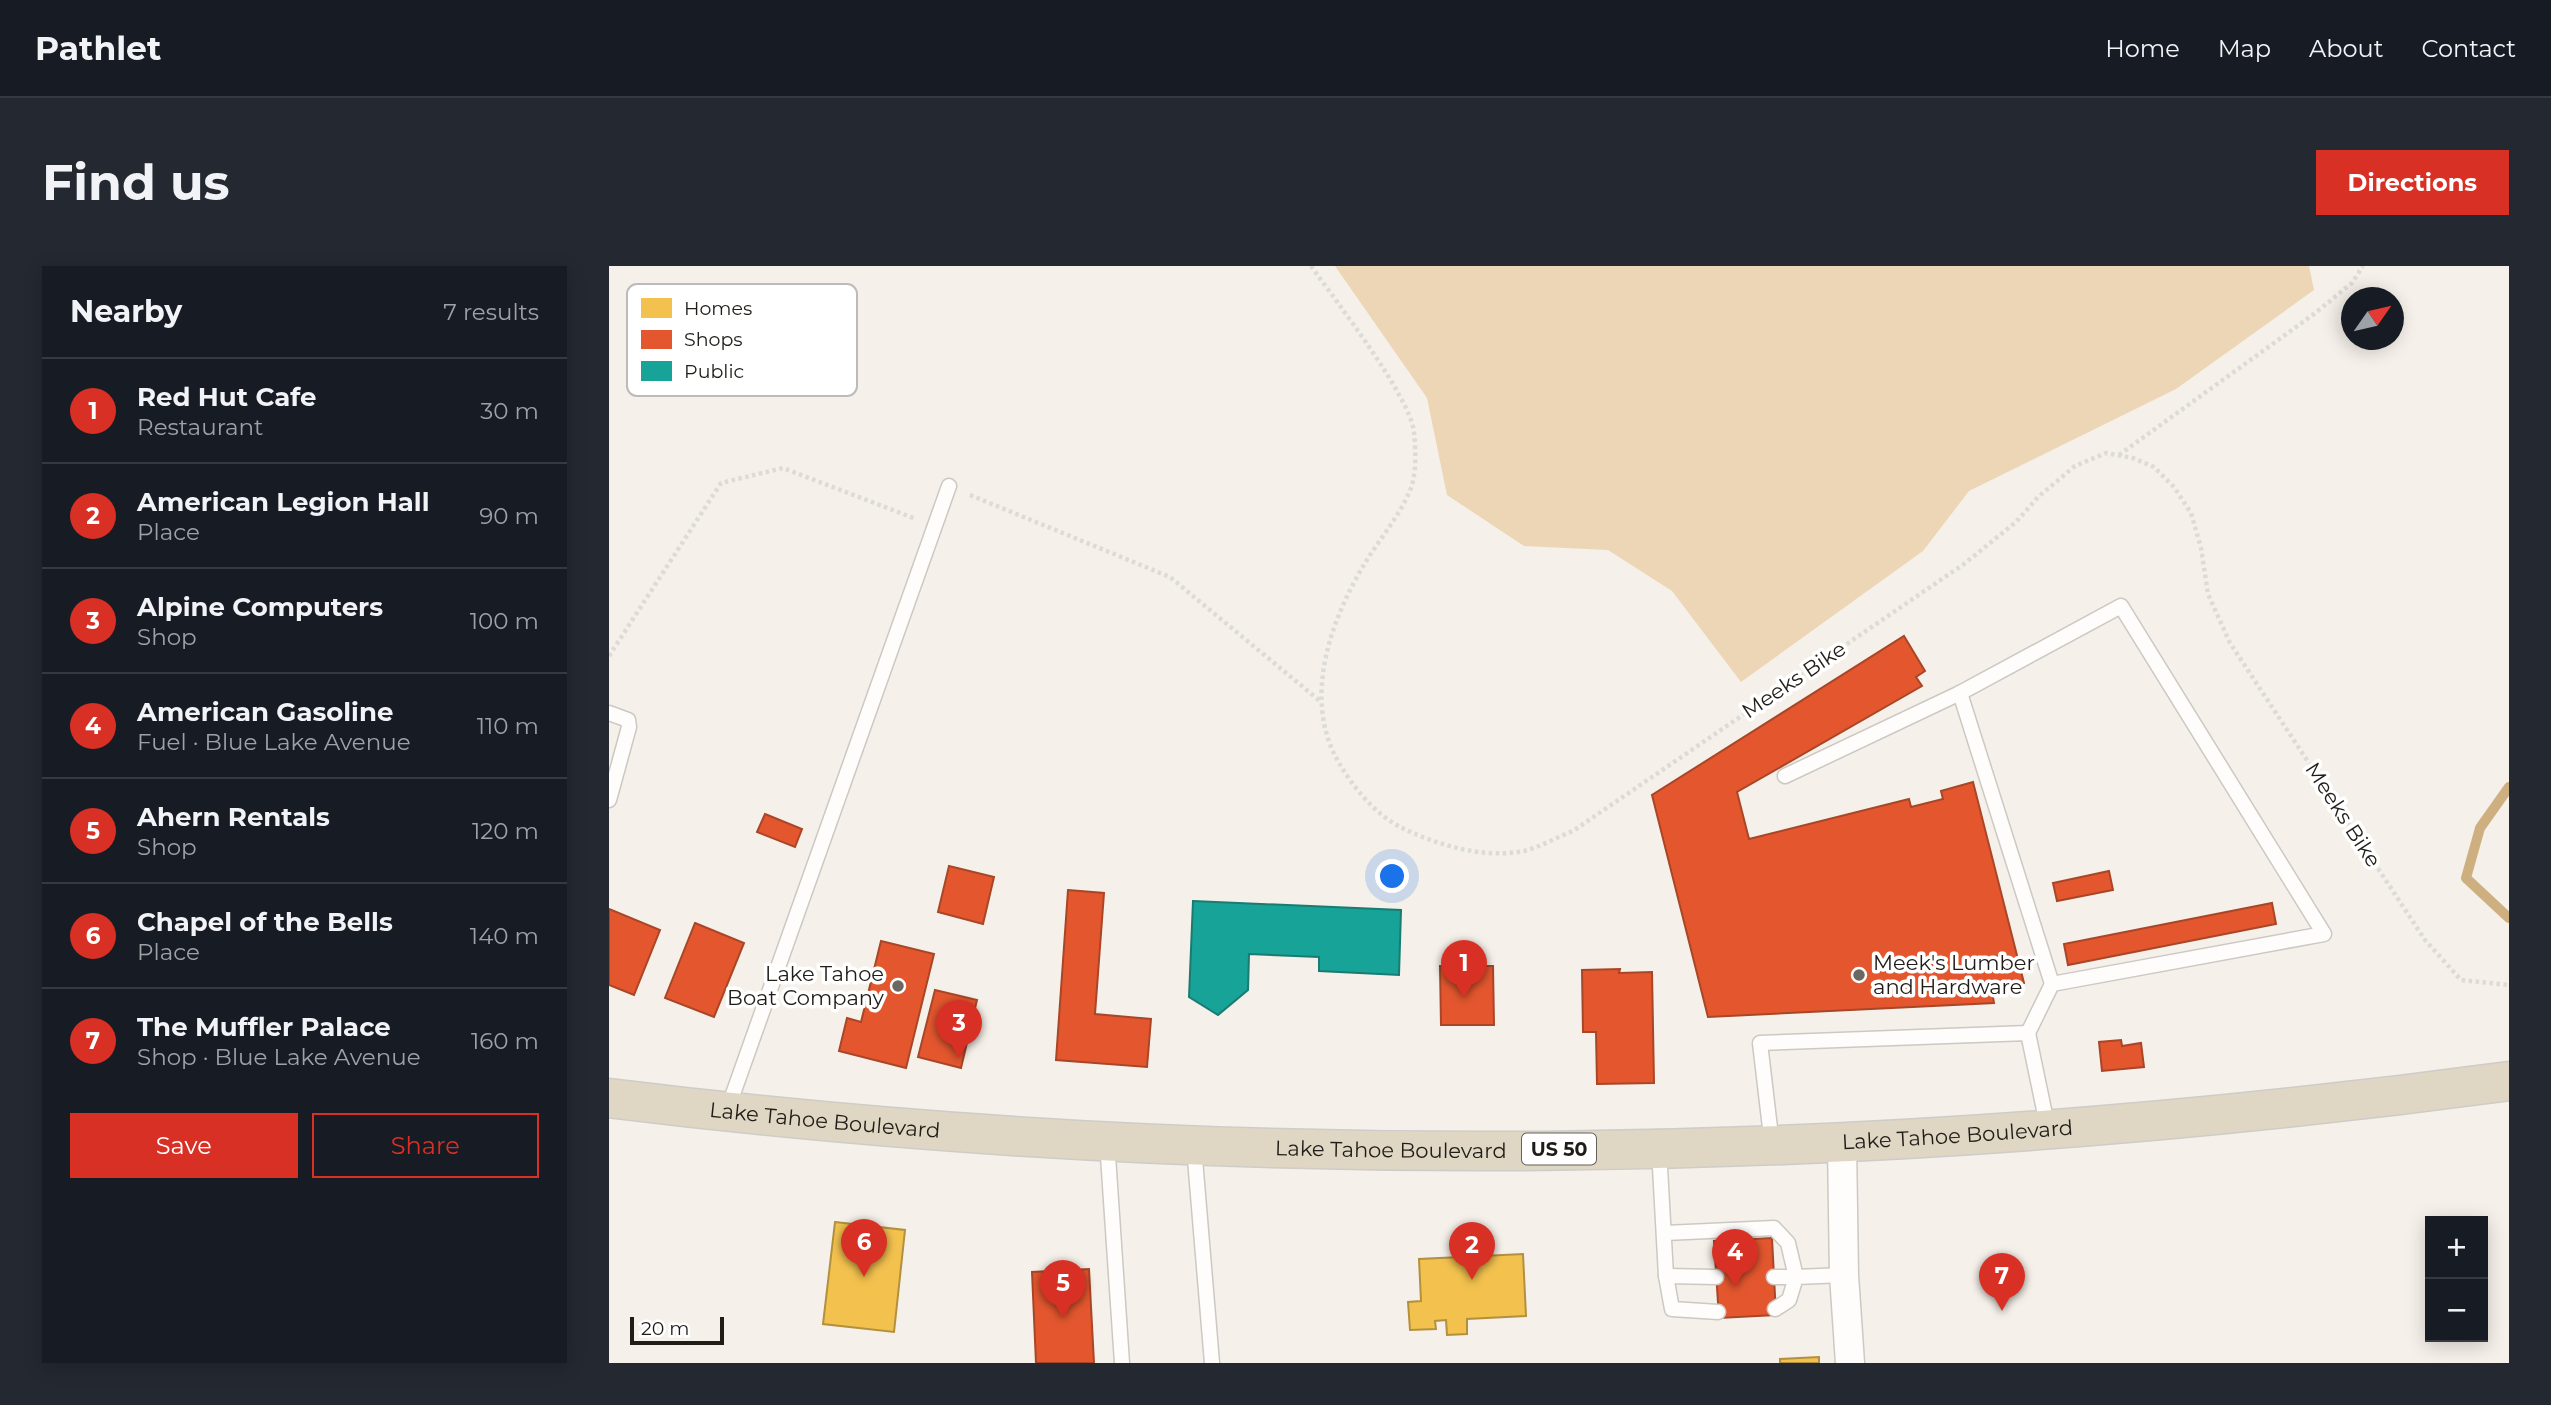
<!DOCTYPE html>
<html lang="en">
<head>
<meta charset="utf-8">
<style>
	body { margin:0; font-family:Montserrat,sans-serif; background:#242831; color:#f1f3f6 }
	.controls { position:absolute; right:21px; bottom:21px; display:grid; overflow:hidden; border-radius:0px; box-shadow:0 4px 18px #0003 }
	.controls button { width:63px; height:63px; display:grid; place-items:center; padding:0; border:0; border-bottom:2px solid #363941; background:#171b24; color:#f1f3f6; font:35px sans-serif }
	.compass { position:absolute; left:1732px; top:21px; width:63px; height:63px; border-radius:50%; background:#171b24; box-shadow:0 4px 18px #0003; rotate:56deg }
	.scale { position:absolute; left:21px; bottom:18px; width:94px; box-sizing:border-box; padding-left:7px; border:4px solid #201d18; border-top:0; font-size:19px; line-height:24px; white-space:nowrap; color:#201d18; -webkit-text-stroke:5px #fff; paint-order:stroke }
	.you { position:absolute; left:784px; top:611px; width:24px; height:24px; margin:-18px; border:5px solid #fff; border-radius:50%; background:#1a73e8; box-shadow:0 0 0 10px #1a73e833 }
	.badge { display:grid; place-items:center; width:46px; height:46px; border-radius:50%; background:#d93025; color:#fff; font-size:23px; font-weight:700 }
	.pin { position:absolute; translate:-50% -58px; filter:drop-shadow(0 2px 4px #0008) }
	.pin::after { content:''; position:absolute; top:37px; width:24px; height:21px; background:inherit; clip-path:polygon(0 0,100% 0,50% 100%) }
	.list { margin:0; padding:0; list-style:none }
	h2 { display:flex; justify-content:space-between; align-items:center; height:91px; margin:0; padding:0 28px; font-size:30px }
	h2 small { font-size:23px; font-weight:400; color:#9ea1a6 }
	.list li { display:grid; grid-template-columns:46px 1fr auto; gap:21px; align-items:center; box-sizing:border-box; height:105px; padding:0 28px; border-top:2px solid #363941 }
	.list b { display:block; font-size:26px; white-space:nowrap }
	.list p { margin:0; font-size:23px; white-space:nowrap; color:#9ea1a6 }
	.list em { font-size:23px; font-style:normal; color:#9ea1a6 }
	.actions { display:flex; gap:14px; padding:21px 28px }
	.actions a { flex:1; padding:16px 0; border:2px solid #d93025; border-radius:0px; text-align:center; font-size:24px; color:#d93025 }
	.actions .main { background:#d93025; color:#fff }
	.map { position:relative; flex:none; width:1900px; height:1097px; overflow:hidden; border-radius:0px }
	header { display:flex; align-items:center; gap:42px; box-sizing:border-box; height:98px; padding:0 35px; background:#171b24; border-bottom:2px solid #363941 }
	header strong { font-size:33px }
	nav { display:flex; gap:38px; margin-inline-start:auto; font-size:24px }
	.intro { display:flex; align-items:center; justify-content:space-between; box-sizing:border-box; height:168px; padding:0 42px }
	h1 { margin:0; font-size:49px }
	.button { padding:18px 32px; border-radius:0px; background:#d93025; color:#fff; font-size:24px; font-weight:700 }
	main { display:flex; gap:42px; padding:0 42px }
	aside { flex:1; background:#171b24; border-radius:0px; box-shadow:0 4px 18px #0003 }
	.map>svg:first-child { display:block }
</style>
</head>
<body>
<header>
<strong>Pathlet</strong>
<nav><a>Home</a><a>Map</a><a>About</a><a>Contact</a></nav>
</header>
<div class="intro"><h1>Find us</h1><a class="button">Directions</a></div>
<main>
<aside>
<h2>Nearby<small>7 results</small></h2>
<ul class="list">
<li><span class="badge">1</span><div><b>Red Hut Cafe</b><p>Restaurant</p></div><em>30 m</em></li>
<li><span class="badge">2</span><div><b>American Legion Hall</b><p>Place</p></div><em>90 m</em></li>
<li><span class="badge">3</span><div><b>Alpine Computers</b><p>Shop</p></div><em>100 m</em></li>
<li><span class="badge">4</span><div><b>American Gasoline</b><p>Fuel · Blue Lake Avenue</p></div><em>110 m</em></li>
<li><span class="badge">5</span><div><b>Ahern Rentals</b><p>Shop</p></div><em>120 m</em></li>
<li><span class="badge">6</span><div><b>Chapel of the Bells</b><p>Place</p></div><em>140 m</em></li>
<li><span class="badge">7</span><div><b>The Muffler Palace</b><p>Shop · Blue Lake Avenue</p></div><em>160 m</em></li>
</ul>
<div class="actions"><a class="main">Save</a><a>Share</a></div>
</aside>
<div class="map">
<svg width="1900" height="1097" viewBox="0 0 1900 1097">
	<rect width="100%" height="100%" fill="#f5f0e9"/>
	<path fill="#edd6b5" d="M726 0H1700L1705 24 1567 123 1360 225 1314 285 1132 416 1063 325 999 284 915 280 838 229 818 132Z"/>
	<g fill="#f2c14e" stroke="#b3903e" stroke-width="2">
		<path d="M226 956 296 964 285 1066 214 1058Z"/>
		<path d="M914 988 917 1050 858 1053V1068L838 1069 837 1054 826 1055 827 1063 801 1064 799 1036 812 1035 810 993Z"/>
		<path d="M1210 1091V1097H1171V1093Z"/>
	</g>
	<g fill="#e4572e" stroke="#a94627" stroke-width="2">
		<path d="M1295 370 1316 405 1307 411 1313 420 1128 526 1140 573 1300 533 1302 541 1334 533 1332 525 1364 516 1415 717 1383 725 1385 737 1099 751 1043 529Z"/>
		<path d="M156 548 193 563 186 581 148 566Z"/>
		<path d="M340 600 385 611 374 658 329 646Z"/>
		<path d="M1500 605 1504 624 1448 635 1444 617Z"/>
		<path d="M459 624 495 627 486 748 542 753 538 801 447 794Z"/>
		<path d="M1663 637 1667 658 1459 699 1455 678Z"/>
		<path d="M0 643 51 664 25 729 0 719Z"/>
		<path d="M86 657 135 677 105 751 56 732Z"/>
		<path d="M272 675 325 688 297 802 230 785 238 752 252 756Z"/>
		<path d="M831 700H884L885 759H832Z"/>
		<path d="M1011 703 1010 707 1043 706 1045 817 988 818 987 766H974L973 704Z"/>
		<path d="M326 724 368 734 352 802 309 791Z"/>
		<path d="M1512 774 1513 780 1532 777 1535 801 1493 805 1490 776Z"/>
		<path d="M1163 972 1167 1049 1110 1052 1105 975Z"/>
		<path d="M480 1003 485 1097H427L423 1006Z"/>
	</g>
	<path fill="#17a398" stroke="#1a7b72" stroke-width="2" d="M584 635 792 644 790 709 710 705V691L640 688 639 724 609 749 580 731Z"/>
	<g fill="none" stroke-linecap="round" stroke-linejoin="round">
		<path stroke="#ceaf7f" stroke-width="10" d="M1900 521 1871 562 1857 612 1900 652"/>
		<defs>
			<g id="lane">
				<path d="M0 447 19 454 20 461 0 534"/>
				<path d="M1176 510 1351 427"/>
				<path d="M1419 767 1443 718 1715 668 1512 340 1351 427 1443 718"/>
				<path d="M119 842 340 220"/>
				<path d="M498 875 513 1097"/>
				<path d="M1163 879 1151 777 1419 767 1439 863"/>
				<path d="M585 881 603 1097"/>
				<path d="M1050 883 1057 1010 1063 1043 1109 1046"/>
				<path d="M1056 967 1165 962 1179 977 1187 1011H1165"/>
				<path d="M1057 1010 1107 1011"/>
				<path d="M1166 1043 1180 1034 1187 1011 1235 1009"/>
			</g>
			<path id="street" d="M1233 878 1235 1009 1241 1097"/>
			<g id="highway">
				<path id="s1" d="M0 832C630 910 1271 900 1900 815"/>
			</g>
		</defs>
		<use href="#lane" stroke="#ccc8c2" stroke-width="17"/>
		<use href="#street" stroke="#ccc8c2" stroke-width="31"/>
		<use href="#highway" stroke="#ceccc9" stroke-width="41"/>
		<g stroke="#dcdbd8" stroke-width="4.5" stroke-dasharray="3.5 3.5" stroke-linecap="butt">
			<path d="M702 0C726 34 801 130 805 166 807 186 808 212 799 229 788 253 770 274 756 297 721 355 693 434 730 497 744 521 766 548 791 561 828 579 874 593 915 585 931 581 948 571 964 565L1355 298 1407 256 1429 231 1466 200 1497 187 1524 192 1545 201 1565 221 1582 247 1592 282 1599 328 1621 377 1816 674 1852 714 1900 719"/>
			<path d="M1510 189 1705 48 1743 17 1754 0"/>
			<path d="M361 229 561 311 711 435"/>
			<path d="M0 390 112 217 174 202 307 253"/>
		</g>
		<use href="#lane" stroke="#fefdfc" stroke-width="14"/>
		<use href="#street" stroke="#fefdfc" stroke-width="28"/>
		<use href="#highway" stroke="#e0d6c4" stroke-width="38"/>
	</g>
	<g fill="#6b6761" stroke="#fff" stroke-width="2.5">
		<circle cx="1250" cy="709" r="7"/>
		<circle cx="289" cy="720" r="7"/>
	</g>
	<g text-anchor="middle" stroke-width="7" stroke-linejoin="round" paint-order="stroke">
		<rect fill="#fff" stroke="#63615d" stroke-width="2" x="913" y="867.5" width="74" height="31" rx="5"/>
		<g font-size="19" font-weight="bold" fill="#201d18">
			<text x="950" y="890">US 50</text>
		</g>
		<g font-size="21" fill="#201d18" stroke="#fff">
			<text transform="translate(1185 414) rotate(-34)" y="7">Meeks Bike</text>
			<text transform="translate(1734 549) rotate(57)" y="7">Meeks Bike</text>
			<text dy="7" stroke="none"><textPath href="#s1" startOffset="217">Lake Tahoe Boulevard</textPath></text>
			<text dy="7" stroke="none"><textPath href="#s1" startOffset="1351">Lake Tahoe Boulevard</textPath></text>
			<text dy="7" stroke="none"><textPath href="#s1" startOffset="784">Lake Tahoe Boulevard</textPath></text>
		</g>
		<g font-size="21" fill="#201d18" stroke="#fff" text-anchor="start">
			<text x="1264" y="704">Meek's Lumber<tspan x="1264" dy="24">and Hardware</tspan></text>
			<text x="275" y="715" text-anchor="end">Lake Tahoe<tspan x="275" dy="24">Boat Company</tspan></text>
		</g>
	</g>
	<rect x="18" y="18" width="230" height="112" rx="10" fill="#fff" stroke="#bcbbba" stroke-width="2"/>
	<rect x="32" y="32" width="31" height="20" fill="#f2c14e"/>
	<rect x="32" y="64" width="31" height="19" fill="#e4572e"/>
	<rect x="32" y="95" width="31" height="20" fill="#17a398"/>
	<g font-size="19" fill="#201d18">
		<text x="75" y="49">Homes</text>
		<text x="75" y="80">Shops</text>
		<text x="75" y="112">Public</text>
	</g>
</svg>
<div class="controls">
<button>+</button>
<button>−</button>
</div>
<svg class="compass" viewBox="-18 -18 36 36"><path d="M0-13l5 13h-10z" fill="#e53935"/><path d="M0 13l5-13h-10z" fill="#9ea1a6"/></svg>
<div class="scale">20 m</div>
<div class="you"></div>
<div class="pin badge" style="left:855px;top:732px">1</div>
<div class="pin badge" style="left:863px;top:1014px">2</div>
<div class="pin badge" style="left:350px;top:792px">3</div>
<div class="pin badge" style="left:1126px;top:1021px">4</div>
<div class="pin badge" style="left:454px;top:1052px">5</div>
<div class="pin badge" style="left:255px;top:1011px">6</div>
<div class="pin badge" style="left:1393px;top:1045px">7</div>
</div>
</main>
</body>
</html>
